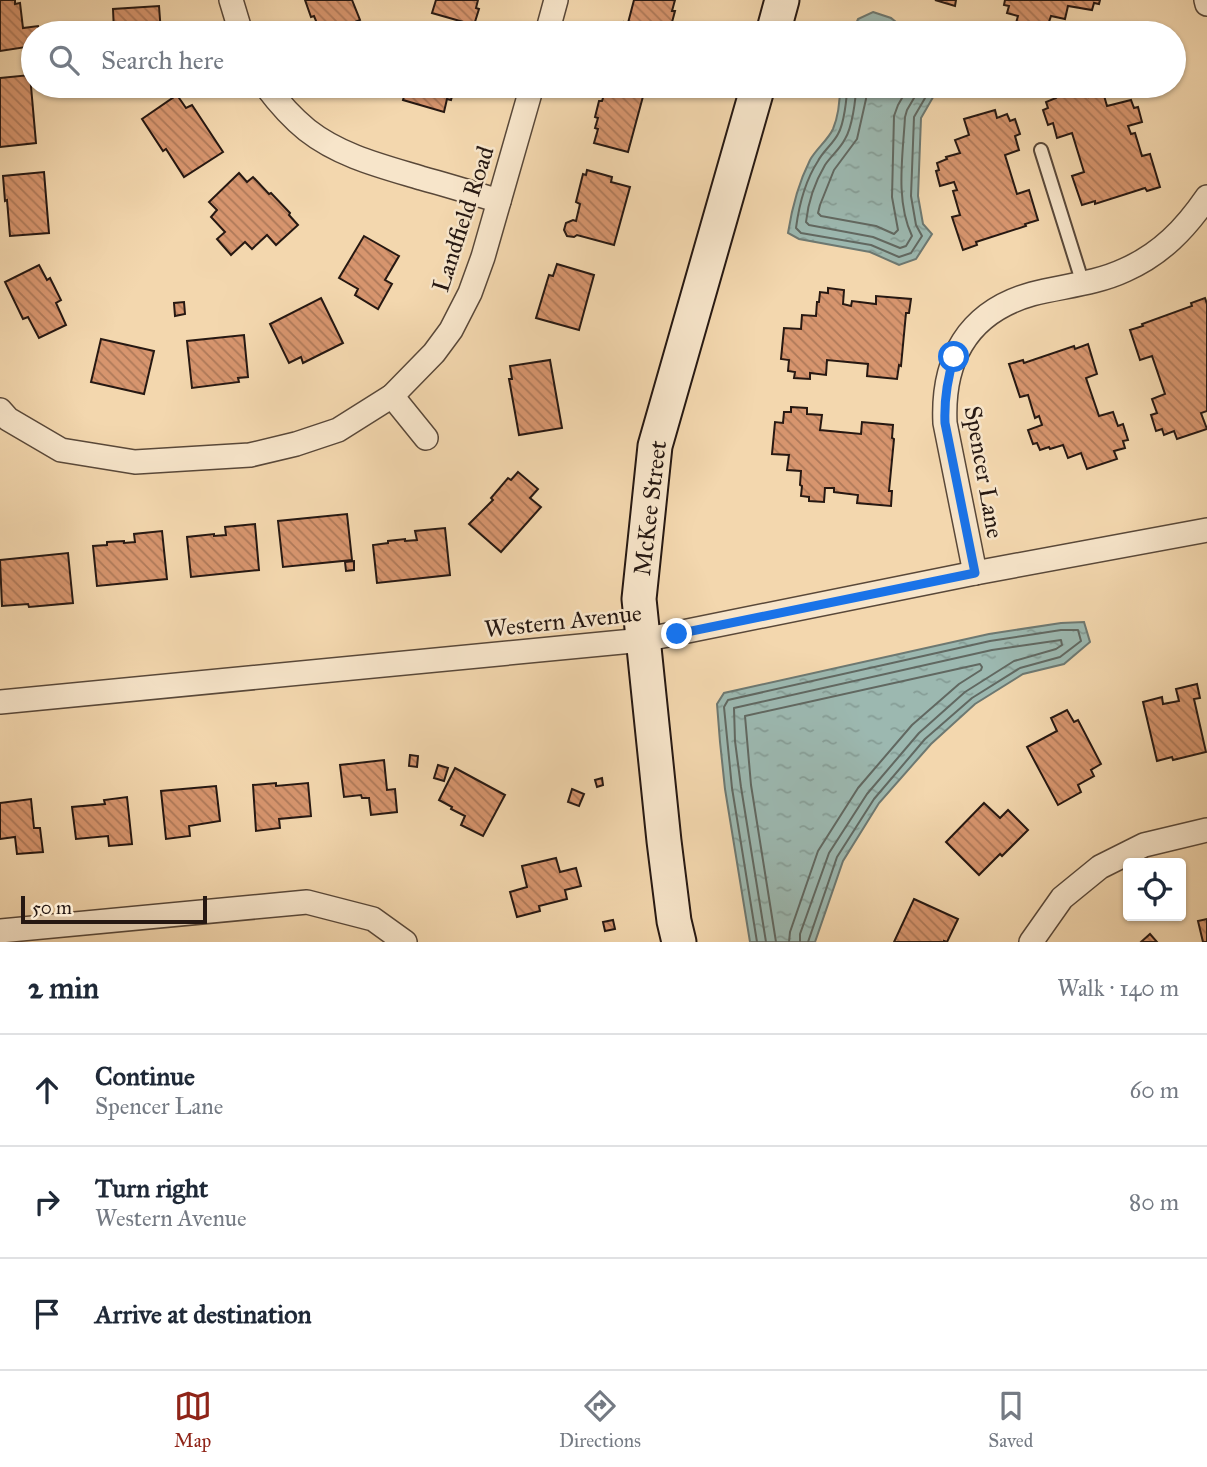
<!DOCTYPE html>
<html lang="en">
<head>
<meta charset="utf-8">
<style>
	body { margin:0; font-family:"IM FELL Great Primer",serif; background:#f2f2f3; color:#1f2937 }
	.controls { position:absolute; right:21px; bottom:21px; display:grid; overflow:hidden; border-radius:7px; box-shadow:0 2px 5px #0004 }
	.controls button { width:63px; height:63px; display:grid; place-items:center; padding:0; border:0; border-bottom:2px solid #e0e1e3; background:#fff; color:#1f2937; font:35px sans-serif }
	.scale { position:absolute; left:21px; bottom:18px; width:186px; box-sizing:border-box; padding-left:7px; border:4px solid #261812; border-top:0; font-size:19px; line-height:24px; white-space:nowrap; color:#261812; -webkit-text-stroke:5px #f7e5ca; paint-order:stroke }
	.stop { position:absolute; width:21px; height:21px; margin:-16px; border:5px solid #1a73e8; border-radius:50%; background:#fff }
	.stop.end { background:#1a73e8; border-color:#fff; box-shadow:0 2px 7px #0008 }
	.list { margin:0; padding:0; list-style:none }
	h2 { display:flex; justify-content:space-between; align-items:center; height:91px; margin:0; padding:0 28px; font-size:30px }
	h2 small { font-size:23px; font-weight:400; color:#747a83 }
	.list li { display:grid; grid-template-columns:46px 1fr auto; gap:21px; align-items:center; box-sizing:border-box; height:112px; padding:0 28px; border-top:2px solid #e0e1e3 }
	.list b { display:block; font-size:26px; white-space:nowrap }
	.list p { margin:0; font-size:23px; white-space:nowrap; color:#747a83 }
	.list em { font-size:23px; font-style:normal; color:#747a83 }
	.icon { flex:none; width:38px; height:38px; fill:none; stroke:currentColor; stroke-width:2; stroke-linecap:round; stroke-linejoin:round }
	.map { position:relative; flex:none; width:1207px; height:942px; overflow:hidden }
	.search { position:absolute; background:#fff; box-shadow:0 2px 5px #0004; left:21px; right:21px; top:21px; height:77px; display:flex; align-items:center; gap:18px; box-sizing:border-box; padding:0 24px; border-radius:38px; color:#747a83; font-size:26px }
	.sheet { height:427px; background:#fff }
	nav { display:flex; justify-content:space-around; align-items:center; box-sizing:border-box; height:98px; border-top:2px solid #e0e1e3; background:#fff; font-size:19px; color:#747a83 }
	nav a { display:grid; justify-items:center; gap:4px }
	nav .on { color:#8f2418 }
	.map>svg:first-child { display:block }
</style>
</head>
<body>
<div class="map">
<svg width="1207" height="942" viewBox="0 0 1207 942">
	<defs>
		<pattern id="water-ripples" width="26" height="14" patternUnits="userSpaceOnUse" patternTransform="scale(1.75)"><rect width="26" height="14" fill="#9cb8b0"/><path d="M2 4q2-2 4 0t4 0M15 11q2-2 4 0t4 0" fill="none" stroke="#869d96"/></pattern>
		<pattern id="building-back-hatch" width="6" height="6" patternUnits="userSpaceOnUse" patternTransform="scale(1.75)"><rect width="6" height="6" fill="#d7956e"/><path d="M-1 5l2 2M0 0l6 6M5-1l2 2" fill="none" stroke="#ae7959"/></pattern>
	</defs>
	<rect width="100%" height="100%" fill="#f3d7ae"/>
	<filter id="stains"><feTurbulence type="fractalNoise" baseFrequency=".00286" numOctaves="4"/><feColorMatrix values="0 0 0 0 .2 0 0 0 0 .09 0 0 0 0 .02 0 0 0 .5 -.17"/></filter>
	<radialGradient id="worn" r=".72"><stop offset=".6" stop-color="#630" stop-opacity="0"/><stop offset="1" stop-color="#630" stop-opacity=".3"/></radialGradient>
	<g fill="url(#water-ripples)" stroke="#6d7871" stroke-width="2">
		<path d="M873 12 891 18 902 27 955 33H852L858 19Z"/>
		<path d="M840 86H959L936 92 921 118 918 196 923 224 932 234 916 259 899 265 870 252 799 239 788 233C792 207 798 184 810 160 816 149 828 140 833 129 838 117 840 99 840 86Z"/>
		<path d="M1084 622 1090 642 1064 664 1023 674 975 704 931 744 879 803 843 861 815 942H750L725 789 720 742 717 704 724 693 989 634 1061 623Z"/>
	</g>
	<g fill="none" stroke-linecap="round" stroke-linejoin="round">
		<g stroke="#616861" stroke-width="2">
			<path d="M847 86C847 98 844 124 838 134 833 144 823 151 818 161 805 181 799 205 796 228L801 233 871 245 899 257 911 253 922 236 916 225 911 196 914 117 932 86"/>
			<path d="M856 86C856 99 852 128 845 139 840 149 831 156 825 165 815 182 808 203 806 222L809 225 873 237 900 248 906 246 912 236C895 200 903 155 905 117L907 110 921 86"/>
			<path d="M866 86V99L857 139 834 170 820 205 818 213 821 216 876 226 894 234 898 230 892 197 894 116 898 105 909 86"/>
			<path d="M757 942 732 788 724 707 728 700 990 641 1061 630H1078L1081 641 1060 657 1020 668 972 698 925 739 874 799 837 857 808 942"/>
			<path d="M766 942 741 787 735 741 734 708 992 650 1061 640 1062 645 1056 649 1014 661 965 692 919 733 867 794 829 853 800 934V942"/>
			<path d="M776 942 751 785 745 716 980 664 982 667 981 670 959 684 912 725 858 788 818 851 790 932 789 942"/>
		</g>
	</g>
	<g fill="url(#building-back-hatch)" stroke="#261812" stroke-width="2">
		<path d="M0 0H15V4L20 3 23 28 38 26 39 33H33V46L0 51Z"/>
		<path d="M305 0H352L360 20 328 33H321L314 16 311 17Z"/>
		<path d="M436 0H478L476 8 479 9 474 25 432 13Z"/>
		<path d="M634 0H675L672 11H675L671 26 668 25 666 33H667H621L624 22 628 23Z"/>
		<path d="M935 0H956L955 6Z"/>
		<path d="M1005 0H1100L1099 4 1094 3 1092 10 1068 6 1065 19 1051 16 1046 31 1016 23 1018 16 1007 13 1009 6 1004 5Z"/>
		<path d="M159 6 161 33H110L114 32 113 9Z"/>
		<path d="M30 75 36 143 0 147V78Z"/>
		<path d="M407 86H455L451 100 447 99 444 112 403 100Z"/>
		<path d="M607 86H634L645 89 628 152 594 143 598 129 595 128 598 118 595 117 599 101H602Z"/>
		<path d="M1070 86H1086L1089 97 1103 92 1107 106 1131 100 1134 108 1138 107 1142 122 1128 126 1131 134 1135 133 1142 156 1150 154 1160 187 1147 191 1145 188 1095 204V201L1082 205 1072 176 1084 172 1072 133 1057 138 1053 123 1048 125 1043 110 1048 108 1046 102 1056 98 1054 91Z"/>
		<path d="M177 95 186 108 192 105 223 152 184 177 166 149 163 151 142 119Z"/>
		<path d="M995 110 997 118 1007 114 1010 121 1015 119 1020 134 1015 136 1019 150 1005 155 1017 194 1029 190 1038 220 1025 224 1026 226 976 242 977 245 963 250 952 217 960 215 953 191 957 190 954 182 940 186 936 171 939 170 937 163 947 159 946 157 960 153 955 140 969 135 964 119Z"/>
		<path d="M587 170 612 177 611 182 630 187 614 245 577 235 574 237 567 236 564 230 566 223 573 220 576 221 580 204 576 202 583 174 586 175Z"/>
		<path d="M44 172 49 233 10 236 7 200 5 201 3 176Z"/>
		<path d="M239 173 247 182 253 177 269 194 271 193 290 213 289 215 298 225 276 245 267 235 252 249 245 242 231 255 217 239 225 232 211 217 217 210 209 202Z"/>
		<path d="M364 236 399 256 385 280 392 284 378 309 355 295 358 289 339 278Z"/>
		<path d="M557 264 594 275 579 330 536 318 549 275 553 276Z"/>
		<path d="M39 265 47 280 50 278 61 300 56 303 66 325 39 338 28 317 23 319 5 282Z"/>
		<path d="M828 288 844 290 843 304 851 306 852 301 876 304V296L911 299 909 313H906L901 366 899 365 897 379 867 376 868 364 827 360 826 375 810 373V379L794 378 795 372 788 371 789 360 781 359 784 328 801 329 802 315 816 316 817 302H819L820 292 828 293Z"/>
		<path d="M321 298 343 343 303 363 301 357 289 363 270 324Z"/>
		<path d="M1205 298 1207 304V411L1201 413 1207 429 1177 439 1174 431 1164 435 1162 429 1156 431 1151 415 1157 413 1152 399 1165 394 1152 356 1140 360 1130 330 1143 326 1142 324 1192 306 1191 303Z"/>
		<path d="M184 302 185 314 175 316 174 303Z"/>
		<path d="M244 335 248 377 238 378 239 382 192 388 187 341Z"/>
		<path d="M101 339 154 351 144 394 91 382Z"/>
		<path d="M1088 344 1097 374 1086 378 1099 416 1113 412 1118 426 1123 424 1128 440 1123 441 1125 448 1114 451 1117 459 1087 469 1081 453 1068 458 1063 445 1050 449 1049 447 1040 450 1037 443 1033 444 1028 430 1042 425 1039 416 1035 418 1028 395 1020 397 1009 364 1023 360 1024 363 1074 346 1075 349Z"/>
		<path d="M550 360 562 428 519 435 509 379H512L510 366Z"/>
		<path d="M791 407 807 408V414L822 415 820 430 861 434 862 422 893 425 892 438 894 439 889 491H892L891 506 857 503 858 495 834 492V488H825L824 502 809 501V497L801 496 802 486 800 485 801 471 787 470 789 455 772 454 775 422 783 423 784 412H791Z"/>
		<path d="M518 472 538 489 530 498 541 507 501 552 469 524 493 500 491 498 508 478 511 480Z"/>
		<path d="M347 514 352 560 283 567 278 521Z"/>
		<path d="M255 524 259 570 191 577 187 537 214 534V536L226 535 225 527Z"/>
		<path d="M445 528 450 575 377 583 373 545 388 543V541L405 539V541L417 540 415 531Z"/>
		<path d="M162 531 167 579 97 586 93 546 107 545V542L124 541V543L135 542 134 534Z"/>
		<path d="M68 553 73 603 29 607 28 604 2 606 0 560Z"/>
		<path d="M354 561V570L346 571 345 562Z"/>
		<path d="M1197 684 1200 698 1194 699 1206 752 1173 760 1172 757 1157 761 1143 702 1162 697 1163 704 1179 701 1176 689Z"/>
		<path d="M1067 710 1074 722 1078 720 1101 764 1091 770 1094 776 1078 785 1081 792 1058 805 1027 747 1057 731 1051 718Z"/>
		<path d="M410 755 418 756 417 767 409 766Z"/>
		<path d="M384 760 387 790 395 789 397 812 371 815 369 798H362L361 795 344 797 340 765Z"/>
		<path d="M438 765 448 768 444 781 434 778Z"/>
		<path d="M455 768 505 795 483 836 461 825 465 816 451 809 452 807 439 800Z"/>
		<path d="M602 778 603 785 597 787 595 780Z"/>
		<path d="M276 783V786L308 783 311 816 279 819 280 828 256 831 253 785Z"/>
		<path d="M216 786 220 821 189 826 190 836 166 839 161 791Z"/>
		<path d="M572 789 584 794 579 806 568 802Z"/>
		<path d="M127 797 132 844 109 846 108 836 76 839 72 807 105 804 104 800Z"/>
		<path d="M31 799 34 828H40L43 852 17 854 15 837 0 839V803Z"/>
		<path d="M984 803 1000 818 1008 810 1028 830 1002 856 1000 854 979 875 946 842Z"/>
		<path d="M556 858 560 872 576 868 581 886 565 890 567 899 539 906 540 911 517 917 510 892 527 887 522 866Z"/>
		<path d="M914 899 958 919 947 942 944 941V942H894Z"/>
		<path d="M1207 919V942H1203L1198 921Z"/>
		<path d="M613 920 615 929 605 931 603 922Z"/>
		<path d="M1150 934 1157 942H1141Z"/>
	</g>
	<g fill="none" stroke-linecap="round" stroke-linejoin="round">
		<defs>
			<path id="lane" d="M1041 150 1083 284"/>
			<g id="street">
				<path d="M231 0 241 33"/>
				<path d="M1206 0 1207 4"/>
				<path d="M547 33 556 0"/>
				<path d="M266 86C278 102 291 117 307 130 340 156 381 166 421 178 447 185 473 193 499 201"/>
				<path d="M392 396 426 438"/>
				<path d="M0 410 8 419 61 450 135 462 250 455 296 444 338 430 392 396 434 353 451 330 470 293 483 257 532 86"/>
				<path d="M975 573 945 423C942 359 968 312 1032 294 1063 286 1095 284 1125 270 1161 254 1185 229 1207 197"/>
				<path d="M0 702 643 640 975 573 1207 530"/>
				<path d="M0 931 307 902 373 919 405 942"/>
				<path d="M1031 942 1062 898 1100 867 1144 845 1207 830"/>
			</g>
			<g id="secondary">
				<path d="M773 33 782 0"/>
				<path d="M679 942 674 921 664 841 639 599 655 446 758 86"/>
			</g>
		</defs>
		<use href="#lane" stroke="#594839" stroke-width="16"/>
		<use href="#street" stroke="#594839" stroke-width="26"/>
		<use href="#secondary" stroke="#261812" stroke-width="37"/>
		<use href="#lane" stroke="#f7e5ca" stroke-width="12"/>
		<use href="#street" stroke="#f7e5ca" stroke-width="23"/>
		<use href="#secondary" stroke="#f7e5ca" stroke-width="33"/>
	</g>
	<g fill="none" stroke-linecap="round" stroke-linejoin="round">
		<path stroke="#1a73e8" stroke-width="9" d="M677 634 975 573 945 423C944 399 947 380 954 357"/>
	</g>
	<g text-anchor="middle" stroke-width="5" stroke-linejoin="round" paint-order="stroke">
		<g font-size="24" fill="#261812" stroke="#f7e5ca">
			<text transform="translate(463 219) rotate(-72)" y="8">Landfield Road</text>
			<text transform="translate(984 472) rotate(80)" y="8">Spencer Lane</text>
			<text transform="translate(650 508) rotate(-83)" y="8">McKee Street</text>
			<text transform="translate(563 621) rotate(-6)" y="8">Western Avenue</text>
		</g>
	</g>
	<rect width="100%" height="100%" filter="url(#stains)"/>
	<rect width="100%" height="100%" fill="url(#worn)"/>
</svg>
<div class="controls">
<button><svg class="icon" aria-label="locate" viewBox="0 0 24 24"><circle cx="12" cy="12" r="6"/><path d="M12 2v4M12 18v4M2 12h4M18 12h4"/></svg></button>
</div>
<div class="scale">50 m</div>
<div class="stop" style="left:954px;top:357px"></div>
<div class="stop end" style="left:677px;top:634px"></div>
<div class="search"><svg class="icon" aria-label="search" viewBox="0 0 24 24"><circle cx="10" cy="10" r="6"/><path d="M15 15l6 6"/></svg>Search here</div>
</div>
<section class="sheet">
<h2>2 min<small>Walk · 140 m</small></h2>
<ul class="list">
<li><svg class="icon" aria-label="ahead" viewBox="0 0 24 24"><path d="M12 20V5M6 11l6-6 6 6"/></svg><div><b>Continue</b><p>Spencer Lane</p></div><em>60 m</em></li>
<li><svg class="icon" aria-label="right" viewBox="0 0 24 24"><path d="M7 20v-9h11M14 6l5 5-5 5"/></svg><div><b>Turn right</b><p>Western Avenue</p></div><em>80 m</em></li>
<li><svg class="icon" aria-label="arrive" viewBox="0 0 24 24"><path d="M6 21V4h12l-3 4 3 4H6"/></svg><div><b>Arrive at destination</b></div></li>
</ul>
</section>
<nav>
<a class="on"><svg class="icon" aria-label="map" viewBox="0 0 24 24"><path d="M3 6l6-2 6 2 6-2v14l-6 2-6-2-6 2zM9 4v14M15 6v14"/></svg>Map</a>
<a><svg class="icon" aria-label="directions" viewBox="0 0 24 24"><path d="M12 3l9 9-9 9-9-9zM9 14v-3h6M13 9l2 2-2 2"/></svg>Directions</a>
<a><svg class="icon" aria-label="saved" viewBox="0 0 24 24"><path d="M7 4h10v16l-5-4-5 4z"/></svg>Saved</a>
</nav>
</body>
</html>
